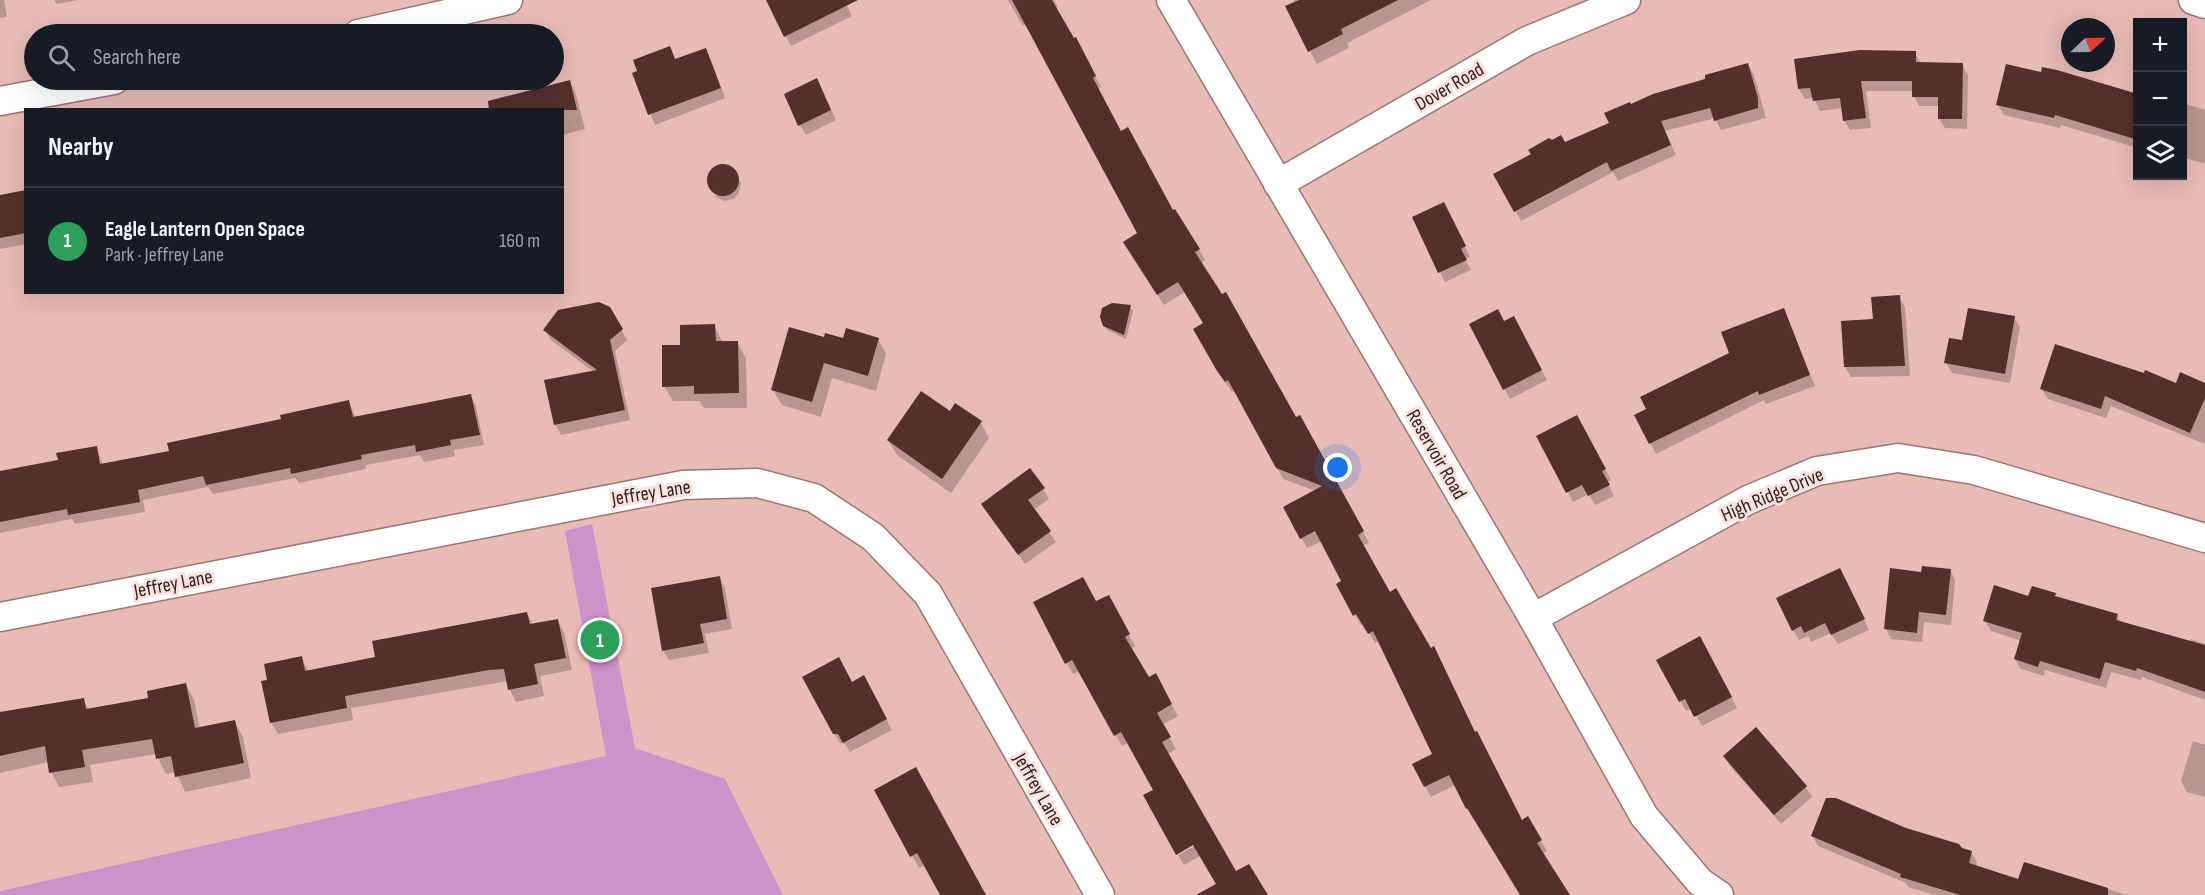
<!DOCTYPE html>
<html lang="en">
<head>
<meta charset="utf-8">
<style>
	body { margin:0; font-family:"Sofia Sans Condensed",sans-serif; background:#20242c; color:#f1f3f6 }
	.controls { position:absolute; right:18px; top:18px; display:grid; overflow:hidden; border-radius:0px; box-shadow:0 6px 24px #0002 }
	.controls button { width:54px; height:54px; display:grid; place-items:center; padding:0; border:0; border-bottom:2px solid #363941; background:#171b24; color:#f1f3f6; font:30px sans-serif }
	.compass { position:absolute; left:2061px; top:18px; width:54px; height:54px; border-radius:50%; background:#171b24; box-shadow:0 6px 24px #0002; rotate:68deg }
	.you { position:absolute; left:1338px; top:468px; width:21px; height:21px; margin:-15px; border:4px solid #fff; border-radius:50%; background:#1a73e8; box-shadow:0 0 0 9px #1a73e833 }
	.badge { display:grid; place-items:center; width:39px; height:39px; border-radius:50%; background:#7c3aed; color:#fff; font-size:20px; font-weight:700 }
	.pin { position:absolute; translate:-50% -50%; border:3px solid #fff; box-shadow:0 2px 6px #0006 }
	.list { margin:0; padding:0; list-style:none }
	h2 { display:flex; justify-content:space-between; align-items:center; height:78px; margin:0; padding:0 24px; font-size:26px }
	h2 small { font-size:20px; font-weight:400; color:#9ea1a6 }
	.list li { display:grid; grid-template-columns:39px 1fr auto; gap:18px; align-items:center; box-sizing:border-box; height:108px; padding:0 24px; border-top:2px solid #363941 }
	.list b { display:block; font-size:22px; white-space:nowrap }
	.list p { margin:0; font-size:20px; white-space:nowrap; color:#9ea1a6 }
	.list em { font-size:20px; font-style:normal; color:#9ea1a6 }
	.icon { flex:none; width:33px; height:33px; fill:none; stroke:currentColor; stroke-width:2; stroke-linecap:round; stroke-linejoin:round }
	.map { position:relative; flex:none; width:2205px; height:895px; overflow:hidden }
	.search { position:absolute; background:#171b24; box-shadow:0 6px 24px #0002; left:24px; top:24px; width:540px; height:66px; display:flex; align-items:center; gap:15px; box-sizing:border-box; padding:0 21px; border-radius:33px; color:#9ea1a6; font-size:22px }
	.panel { position:absolute; background:#171b24; box-shadow:0 6px 24px #0002; left:24px; top:108px; width:540px; height:186px; border-radius:0px }
	.map>svg:first-child { display:block }
</style>
</head>
<body>
<div class="map">
<svg width="2205" height="895" viewBox="0 0 2205 895">
	<rect width="100%" height="100%" fill="#e7bbb6"/>
	<path fill="#ca93c9" d="M592 524 635 748 725 779 783 895H0V891L606 756 565 531Z"/>
	<g fill="#0003">
		<path d="M0 0H4L7 17 0 18Z"/>
		<path d="M54 0H78L57 4Z"/>
		<path d="M768 0H844L852 16 791 46Z"/>
		<path d="M1008 0H1054L1058 7 1055 8 1081 50 1101 87 1098 89 1121 133 1199 249 1205 260 1200 263 1295 419 1299 417 1369 543 1362 546 1476 734 1522 822 1527 818 1547 851 1542 854 1568 895H1521L1475 818 1473 819 1455 785 1431 797 1425 786 1434 755 1379 641 1375 643 1364 624 1361 625 1355 615 1343 581 1322 541 1307 548 1285 508 1316 491 1283 479 1235 390 1232 392 1225 382 1195 330 1205 324 1185 292 1164 305 1131 253 1139 233 1026 24 1023 26Z"/>
		<path d="M1294 0H1431L1347 43 1349 48 1317 64 1310 51Z"/>
		<path d="M669 48 676 60 705 50 711 60 725 98 655 125 634 73Z"/>
		<path d="M1915 53 1921 63 1962 64 1968 75 1967 129 1945 128 1939 118V106H1919L1914 96V91H1866L1871 128 1850 130 1844 120 1843 108 1820 111 1814 98 1805 99 1799 89Z"/>
		<path d="M1748 65 1754 75 1766 118 1721 130 1715 118 1665 131 1676 155 1618 181 1613 172 1521 221 1495 174 1611 124 1631 106Z"/>
		<path d="M569 81 575 91 585 129 562 135V110Z"/>
		<path d="M822 90 836 120 806 135 800 125Z"/>
		<path d="M2138 96V148L2061 125 2060 128 2004 115 1998 105Z"/>
		<path d="M2182 103 2205 110V164L2182 157Z"/>
		<path d="M718 166H727L741 183 739 193 734 199 724 201 716 197 713 191 709 174Z"/>
		<path d="M26 192V244L0 249V197Z"/>
		<path d="M1449 214 1470 257 1465 259 1471 270 1445 282 1414 218Z"/>
		<path d="M1899 297 1905 307 1910 376 1851 377 1845 367 1874 320Z"/>
		<path d="M1130 307 1133 311 1126 339 1107 330 1104 325Z"/>
		<path d="M609 308 627 340 615 351 630 420 561 435 555 424 594 372 551 340 545 330Z"/>
		<path d="M1784 310 1815 386 1766 404 1764 400 1656 454 1636 416 1731 354Z"/>
		<path d="M2014 317 2020 327 2010 383 1952 373 1946 363Z"/>
		<path d="M1503 323 1519 328 1547 380 1510 399 1471 325Z"/>
		<path d="M714 326 723 343 737 342 746 358 747 408H704L700 401H673L664 386 681 346Z"/>
		<path d="M825 339H878L886 354 876 391 832 378 821 417 782 405 773 390Z"/>
		<path d="M2205 384V444L2111 406 2106 418 2048 399 2042 389Z"/>
		<path d="M471 396 476 406 484 445 454 450 455 456 424 462 420 455 366 465V469L299 483 295 478 213 494 208 487 143 500 145 512 75 524 72 519 0 533V472L59 461 96 447 103 465 170 452 348 402 356 418Z"/>
		<path d="M951 413 981 423 989 438 951 493 897 455 888 440Z"/>
		<path d="M1583 427 1611 480 1607 482 1614 496 1595 505 1589 494 1573 502 1568 492Z"/>
		<path d="M1043 489 1049 499 1034 510 1056 542 1025 564 989 514Z"/>
		<path d="M1950 570 1955 580 1951 625 1924 622 1922 642 1891 639 1886 629 1923 574Z"/>
		<path d="M719 577 725 588 732 629 705 634 709 653 669 660 663 650Z"/>
		<path d="M1846 580 1869 630 1838 644 1831 633 1811 642 1808 636 1799 640 1793 630Z"/>
		<path d="M2055 595 2057 598 2117 615 2121 623 2190 643 2191 639 2205 644V700L2142 677 2141 680 2111 672 2106 688 2045 670 2044 676 2021 669 2015 659 2021 641 1991 631 1985 621 2029 597Z"/>
		<path d="M1096 603 1115 608 1135 646 1130 649 1148 679 1155 675 1178 716 1162 725 1176 749 1168 754 1236 873 1266 895H1224L1200 856 1184 865 1178 855 1200 843 1128 743 1122 746 1080 671 1073 674 1067 663Z"/>
		<path d="M527 614 533 625 557 620 564 632 572 670 540 676 544 696 516 702 510 690 508 681 351 708 353 720 278 734 271 722 269 681 301 658 309 672 377 658Z"/>
		<path d="M1705 648 1737 708 1702 726 1692 708 1686 711 1680 701Z"/>
		<path d="M852 684 869 687 892 730 850 752 845 744 840 743 834 733Z"/>
		<path d="M186 685 194 700 200 729 235 722 243 737 251 778 185 792 176 772 166 774 156 754 90 765 93 782 59 787 51 772 49 762 0 773V712L83 699 89 710 150 699Z"/>
		<path d="M1756 729 1806 787 1812 797 1781 824 1730 766 1724 756Z"/>
		<path d="M2193 741 2205 745V797L2187 792 2181 781Z"/>
		<path d="M876 791 985 895H941L925 865 919 868Z"/>
		<path d="M1829 797 1905 829 1971 852 1977 862 1976 867 2019 881 2025 864 2127 895H1935L1908 887 1906 883 1818 846 1812 835Z"/>
	</g>
	<g fill="#53302c">
		<path d="M766 0H858L784 37Z"/>
		<path d="M1012 0H1052L1074 38 1076 37 1096 76 1093 78 1121 131 1128 127 1173 210 1175 209 1200 249 1195 252 1222 294 1226 292 1296 417 1300 415 1364 531 1358 535 1390 592 1396 588 1431 648 1434 646 1475 732 1477 731 1522 820 1528 816 1542 840 1537 843 1570 895H1520L1467 808 1466 809 1449 775 1424 787 1412 764 1432 754 1373 631 1368 634 1356 614 1353 616 1336 584 1341 581 1315 531 1300 539 1283 507 1322 486 1276 468 1228 380 1225 382 1217 371 1193 329 1203 323 1178 282 1157 295 1123 242 1137 233Z"/>
		<path d="M1299 0H1398L1341 29 1343 34 1308 52 1285 6Z"/>
		<path d="M670 46 675 59 706 48 721 88 648 115 632 73 637 71 633 60Z"/>
		<path d="M1860 50 1916 51V62L1963 63 1962 119H1938V97H1912V81H1861L1866 118 1843 121 1840 98 1813 101 1810 88 1798 89 1794 59Z"/>
		<path d="M1748 63 1758 98V108L1714 121 1710 108 1661 121 1671 145 1611 171 1607 162 1514 212 1493 174 1531 154 1528 150 1549 138 1552 140 1561 135 1565 142 1609 123 1604 113 1630 102 1631 104 1653 94 1705 79V75Z"/>
		<path d="M2006 64 2041 72 2042 67 2057 70 2138 94V140L2055 115 2054 118 1996 105Z"/>
		<path d="M817 78 831 110 798 126 784 94Z"/>
		<path d="M570 80 577 110H489L488 101Z"/>
		<circle cx="723" cy="180" r="16"/>
		<path d="M26 190V233L0 238V195Z"/>
		<path d="M1444 202 1466 246 1461 249 1467 260 1438 273 1412 217Z"/>
		<path d="M1900 295 1905 366 1844 367 1841 321 1873 319 1871 297Z"/>
		<path d="M599 302 610 307 623 329 610 340 625 410 554 425 544 380 597 370 543 330 558 310Z"/>
		<path d="M1112 303 1131 305 1124 335 1103 326 1100 317 1102 308Z"/>
		<path d="M1784 308 1810 375 1759 395 1758 391 1649 444 1634 415 1646 409 1640 397 1729 353 1721 332Z"/>
		<path d="M1968 308 2015 316 2005 374 1944 363 1949 338 1962 340Z"/>
		<path d="M1498 309 1504 321 1514 316 1542 370 1503 390 1469 324Z"/>
		<path d="M715 324 716 341H738L739 393 694 394V386L662 387V345H680V325Z"/>
		<path d="M789 327 824 337 825 333 843 338 846 328 879 338 868 376 824 363 812 402 771 390Z"/>
		<path d="M2055 344 2144 373 2145 370 2176 383 2180 372 2205 383V398L2190 433 2105 396 2101 409 2040 389Z"/>
		<path d="M921 391 950 411 955 403 982 421 942 479 887 440Z"/>
		<path d="M471 394 480 435 450 440 451 445 416 452 415 445 361 455 362 459 291 474 290 468 206 485 203 476 138 490 140 502 68 515 67 509 0 522V471L58 460 56 453 97 446 100 464 169 451 167 443 281 419 280 415 349 400 353 417Z"/>
		<path d="M1577 415 1606 469 1602 471 1610 485 1588 496 1582 485 1566 493 1536 436Z"/>
		<path d="M1030 468 1045 488 1028 500 1051 531 1018 555 981 504Z"/>
		<path d="M1922 566 1951 569 1946 615 1919 612 1917 633 1884 629 1890 568 1921 572Z"/>
		<path d="M1840 568 1865 619 1831 635 1825 623 1804 633 1801 626 1792 631 1776 598Z"/>
		<path d="M720 576 727 619 700 624 704 643 662 651 651 588Z"/>
		<path d="M1083 577 1096 601 1109 595 1130 634 1125 637 1149 677 1156 673 1172 704 1157 713 1171 737 1162 742 1236 871 1249 864 1268 895H1196L1216 884 1193 845 1176 855 1143 795 1153 790 1121 732 1114 736 1072 660 1065 664 1033 602Z"/>
		<path d="M1994 585 2028 596 2032 586 2056 593 2055 596 2118 614 2116 620 2205 645V692L2137 668 2136 671 2105 662 2100 679 2040 661 2038 667 2014 659 2022 633 1983 621Z"/>
		<path d="M527 612 530 624 558 619 566 658 534 664 538 684 508 690 504 669 489 670 345 696 347 708 270 723 261 681 267 680 264 664 302 656 305 671 375 657 372 641Z"/>
		<path d="M1700 636 1732 697 1694 717 1685 699 1679 702 1656 660Z"/>
		<path d="M839 657 852 682 864 675 887 719 843 743 838 734H833L802 677Z"/>
		<path d="M186 683 195 728 235 720 244 763 175 777 171 756 156 759 152 739 82 750 85 767 49 773 45 746 0 756V712L84 698 86 709 148 698 147 691Z"/>
		<path d="M1756 727 1807 786 1774 815 1723 756Z"/>
		<path d="M916 767 986 895H940L917 853 910 857 874 790Z"/>
		<path d="M1826 798H1836L1906 828 1959 844 1962 848 1972 851 1969 863 2018 879 2024 862 2108 888V895H1960L1900 877 1901 874 1811 836Z"/>
	</g>
	<g fill="none" stroke-linecap="round" stroke-linejoin="round">
		<defs>
			<g id="street">
				<path d="M1171 0 1533 618 1644 816 1700 882 1719 895"/>
				<path d="M2193 0 2205 4"/>
				<path d="M358 34 508 0"/>
				<path d="M0 101 114 80"/>
				<path d="M1278 184 1527 41 1626 0"/>
				<path d="M0 617 683 485 757 483 814 498 873 537 928 594 1100 895"/>
				<path d="M1533 618 1748 500 1817 471 1898 458 1974 470 2205 538"/>
			</g>
		</defs>
		<use href="#street" stroke="#9d7570" stroke-width="31"/>
		<use href="#street" stroke="#fff" stroke-width="28"/>
	</g>
	<g text-anchor="middle" stroke-width="6" stroke-linejoin="round" paint-order="stroke">
		<g font-size="20" fill="#2d1d1b" stroke="#f9e2df">
			<text transform="translate(1449 86) rotate(-30)" y="7">Dover Road</text>
			<text transform="translate(1437 454) rotate(60)" y="7">Reservoir Road</text>
			<text transform="translate(651 492) rotate(-9)" y="7">Jeffrey Lane</text>
			<text transform="translate(1772 494) rotate(-23)" y="7">High Ridge Drive</text>
			<text transform="translate(173 583) rotate(-11)" y="7">Jeffrey Lane</text>
			<text transform="translate(1039 789) rotate(60)" y="7">Jeffrey Lane</text>
		</g>
	</g>
</svg>
<div class="controls">
<button>+</button>
<button>−</button>
<button><svg class="icon" aria-label="layers" viewBox="0 0 24 24"><path d="M12 4l9 5-9 5-9-5zM3 14l9 5 9-5"/></svg></button>
</div>
<svg class="compass" viewBox="-18 -18 36 36"><path d="M0-13l5 13h-10z" fill="#e53935"/><path d="M0 13l5-13h-10z" fill="#9ea1a6"/></svg>
<div class="you"></div>
<div class="pin badge" style="left:600px;top:640px;background:#2e9e5b">1</div>
<div class="search"><svg class="icon" aria-label="search" viewBox="0 0 24 24"><circle cx="10" cy="10" r="6"/><path d="M15 15l6 6"/></svg>Search here</div>
<section class="panel">
<h2>Nearby<small></small></h2>
<ul class="list">
<li><span class="badge" style="background:#2e9e5b">1</span><div><b>Eagle Lantern Open Space</b><p>Park · Jeffrey Lane</p></div><em>160 m</em></li>
</ul>
</section>
</div>
</body>
</html>
